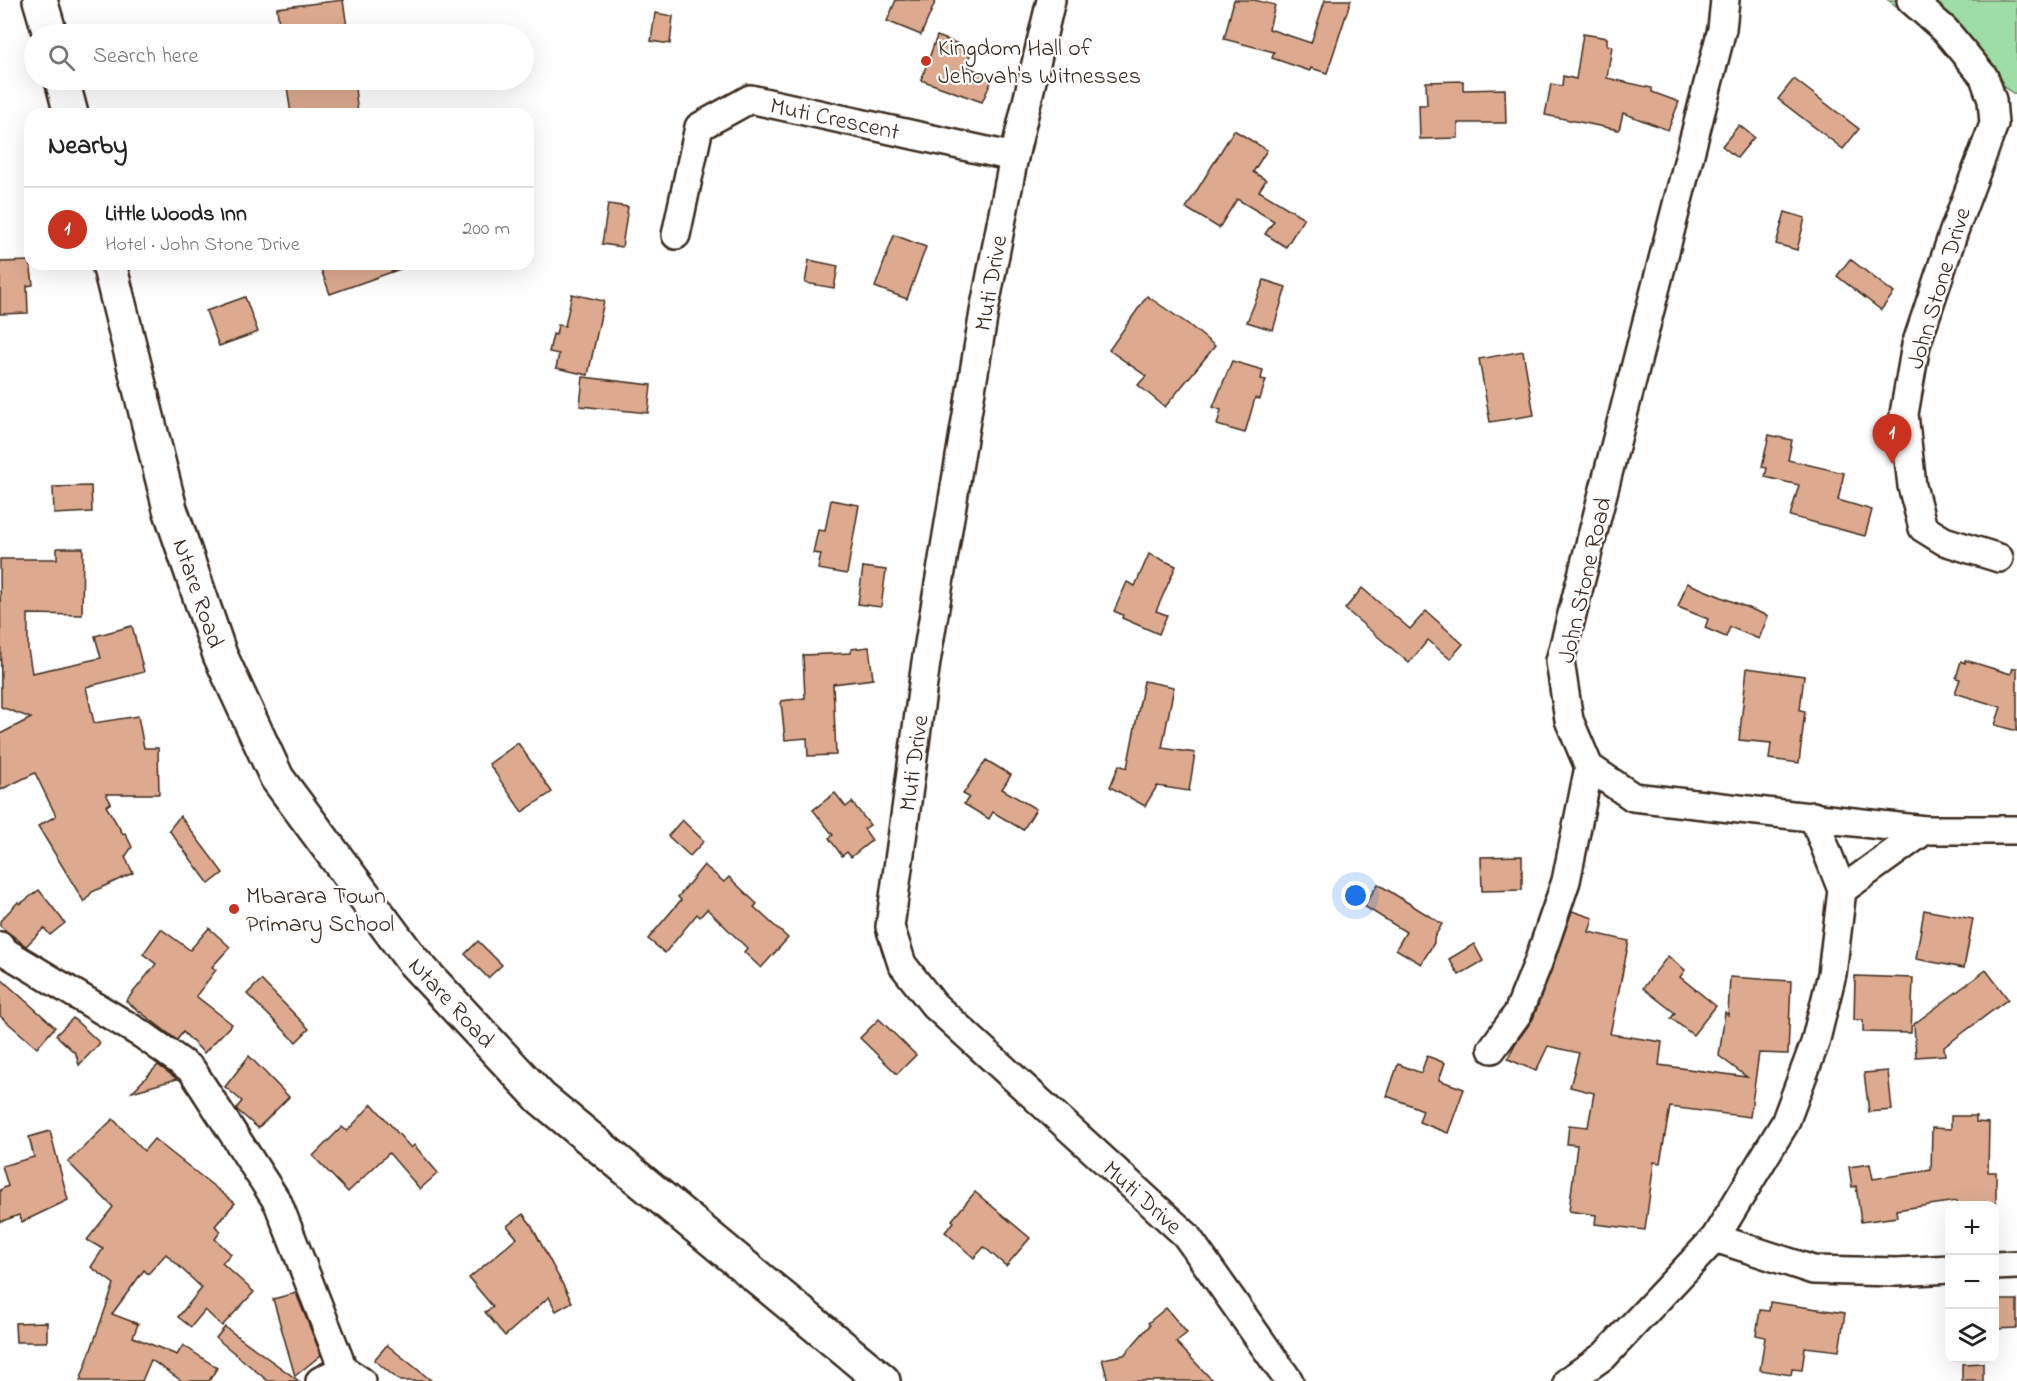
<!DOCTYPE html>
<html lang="en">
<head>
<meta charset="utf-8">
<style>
	body { margin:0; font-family:"Indie Flower",sans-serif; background:#f6f6f6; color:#222 }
	.controls { position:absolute; right:18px; bottom:18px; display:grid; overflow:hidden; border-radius:12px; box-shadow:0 6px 24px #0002 }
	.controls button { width:54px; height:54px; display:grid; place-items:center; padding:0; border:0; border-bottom:2px solid #e0e0e0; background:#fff; color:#222; font:30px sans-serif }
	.you { position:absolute; left:1356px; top:896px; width:21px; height:21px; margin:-15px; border:4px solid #fff; border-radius:50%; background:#1a73e8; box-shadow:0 0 0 9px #1a73e833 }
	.badge { display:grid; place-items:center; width:39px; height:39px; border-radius:50%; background:#c8321e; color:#fff; font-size:20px; font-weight:700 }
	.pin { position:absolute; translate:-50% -50px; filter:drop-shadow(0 2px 3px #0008) }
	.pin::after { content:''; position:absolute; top:32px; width:21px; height:18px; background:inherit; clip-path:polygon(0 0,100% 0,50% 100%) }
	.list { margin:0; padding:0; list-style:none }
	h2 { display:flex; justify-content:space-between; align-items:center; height:78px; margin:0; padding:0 24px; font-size:26px }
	h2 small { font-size:20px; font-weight:400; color:#767676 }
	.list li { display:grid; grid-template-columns:39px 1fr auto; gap:18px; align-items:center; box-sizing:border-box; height:84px; padding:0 24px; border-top:2px solid #e0e0e0 }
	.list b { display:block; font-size:22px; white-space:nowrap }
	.list p { margin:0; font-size:20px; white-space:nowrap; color:#767676 }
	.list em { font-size:20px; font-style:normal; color:#767676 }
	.icon { flex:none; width:33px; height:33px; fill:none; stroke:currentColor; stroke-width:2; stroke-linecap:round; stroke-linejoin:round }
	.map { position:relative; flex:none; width:2017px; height:1381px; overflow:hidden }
	.search { position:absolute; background:#fff; box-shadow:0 6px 24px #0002; left:24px; top:24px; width:510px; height:66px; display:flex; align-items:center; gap:15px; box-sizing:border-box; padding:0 21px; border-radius:33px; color:#767676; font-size:22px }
	.panel { position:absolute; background:#fff; box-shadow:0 6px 24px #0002; left:24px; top:108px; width:510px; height:162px; border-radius:18px }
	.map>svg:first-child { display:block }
</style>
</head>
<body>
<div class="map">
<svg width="2017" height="1381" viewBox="0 0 2017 1381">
	<rect width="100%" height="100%" fill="#fff"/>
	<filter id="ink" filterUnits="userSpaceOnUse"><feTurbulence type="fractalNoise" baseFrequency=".0167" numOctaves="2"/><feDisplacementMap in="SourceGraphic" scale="12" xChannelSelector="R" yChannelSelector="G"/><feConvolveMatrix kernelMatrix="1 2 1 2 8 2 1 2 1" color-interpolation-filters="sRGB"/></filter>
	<g filter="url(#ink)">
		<path fill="#9edea6" stroke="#6c8462" stroke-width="1.5" d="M1888 0H2017V91L2014 94Z"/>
		<g fill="#ddaa90" stroke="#3b2a1e" stroke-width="1.5">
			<path d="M343 0 348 34H280L277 8Z"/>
			<path d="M896 0H936L921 35 887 21Z"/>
			<path d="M1234 0H1254L1275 5 1269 29 1311 43 1325 0H1351L1327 73 1311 68 1310 71 1272 58 1274 52 1224 39Z"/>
			<path d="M655 13 673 16 670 44 651 41Z"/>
			<path d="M1583 34 1607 38V45L1612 46 1607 78 1652 88V92L1679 102 1668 130 1623 113 1619 130 1545 115 1551 84 1562 86 1563 76 1576 79Z"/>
			<path d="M937 36 972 49 966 66 993 78 982 102 921 80Z"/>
			<path d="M1794 79 1859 129 1843 149 1778 99Z"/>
			<path d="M286 80H354L358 114H291Z"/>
			<path d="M1463 81V90L1505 89 1506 123H1458V138L1420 139 1419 105H1427L1426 82Z"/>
			<path d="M1739 125 1754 137 1737 158 1722 146Z"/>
			<path d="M1234 130 1267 150 1253 172 1266 180 1259 191 1304 218 1286 247 1265 234 1274 221 1237 199 1219 228 1186 208Z"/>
			<path d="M608 204 628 207 622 247 602 244Z"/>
			<path d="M1785 212 1805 218 1797 250 1776 244Z"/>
			<path d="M894 235 926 247 907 299 875 287Z"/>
			<path d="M1850 259 1894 293 1881 310 1837 276Z"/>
			<path d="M809 260 838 266 834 288 805 283Z"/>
			<path d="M30 261 33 285 27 286 28 313 0 314V262Z"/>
			<path d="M319 264H406V267L330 294Z"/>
			<path d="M1264 280 1286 287 1273 330 1247 322Z"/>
			<path d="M572 294 604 301 588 375 556 368 559 354 549 352 553 334 556 335 558 325 565 326Z"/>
			<path d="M1147 296 1188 324 1215 346 1165 407 1138 385 1146 376 1109 350Z"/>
			<path d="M245 297 258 332 219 346 206 311Z"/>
			<path d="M1523 351 1534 415 1490 422 1479 359Z"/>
			<path d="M1232 361 1263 370 1261 379 1266 380 1260 399 1255 398 1245 433 1217 425 1221 410 1213 407Z"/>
			<path d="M583 377 651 385 648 413 580 406Z"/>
			<path d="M1769 435 1792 440 1788 460 1844 473 1838 500 1872 510 1865 536 1790 516 1799 485 1765 477 1767 468 1762 467Z"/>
			<path d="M91 486 92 512 54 514 53 487Z"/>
			<path d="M831 500 859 505 847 574 818 569 821 554 813 553 818 530 825 531Z"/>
			<path d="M57 548H83L82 615 28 614V649L32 673 101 658 95 636 132 626 144 672 86 687 94 723 138 716 144 748H158L159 794H106L111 803 106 806 123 834 125 833 132 847 125 857 133 873 92 892 84 902 38 826 56 816 35 773 0 790V734L31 718 1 707 0 559H57Z"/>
			<path d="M1149 554 1176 566 1156 611 1167 615 1159 634 1122 618 1123 615 1114 611 1127 582 1135 586Z"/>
			<path d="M863 567 886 570 881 607 858 604Z"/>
			<path d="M1687 583 1768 616 1759 639 1730 627 1726 637 1705 628 1708 619 1678 607Z"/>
			<path d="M1362 588 1410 629 1426 611 1463 644 1450 659 1428 640 1409 663 1345 609Z"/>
			<path d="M869 647 873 679 833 684 836 755 808 756 807 738 785 740 781 701 805 698 803 655 851 653V649Z"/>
			<path d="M1965 660 2011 674 2013 668H2017V731L1995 725 2001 707 1955 693 1960 679 1956 678 1961 661 1965 663Z"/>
			<path d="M1747 668 1804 676 1800 710 1805 711 1799 763 1769 759 1771 743 1739 740Z"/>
			<path d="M1144 681 1174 687 1162 748 1195 753 1189 791 1157 786 1145 806 1110 787 1119 765 1127 768Z"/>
			<path d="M518 743 552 792 522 812 489 764Z"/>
			<path d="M986 760 1011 775 1002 789 1036 809 1023 830 993 812 989 819 964 804 969 797 963 794Z"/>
			<path d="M835 793 846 807 852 802 870 825 864 829 872 840 851 857 847 852 842 856 829 838 833 835 813 810Z"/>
			<path d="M180 816 223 873 209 884 169 830Z"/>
			<path d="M682 820 704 841 690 856 668 836Z"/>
			<path d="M1522 856V890L1482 891 1481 857Z"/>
			<path d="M704 865 724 882 729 877 757 904 754 907 788 938 761 968 744 952 747 948 707 909 700 917 697 914 665 953 648 939 681 900 678 897Z"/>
			<path d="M1378 884 1442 924 1434 938V943L1421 964 1396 949 1406 932 1364 906Z"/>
			<path d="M39 890 65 923 50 935 44 928 26 946 0 926V921L18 902 20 904Z"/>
			<path d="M1924 910 1973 919 1964 968 1916 959Z"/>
			<path d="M1572 911 1593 918 1589 932 1629 941 1610 1034 1662 1042 1659 1065 1747 1077 1719 1056 1725 1012 1728 1015 1730 977 1791 981 1788 1054 1759 1053 1750 1117 1670 1107 1660 1163 1654 1162 1645 1230 1595 1224 1596 1215 1569 1211 1577 1145 1567 1144 1569 1125 1588 1127 1594 1093 1570 1087 1579 1053 1548 1046 1536 1071 1508 1059 1515 1044 1533 1019Z"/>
			<path d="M209 928 230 947 212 967 216 970 196 996 232 1024 204 1053 183 1032 177 1040 126 1001 156 964 143 954 161 929 190 950Z"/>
			<path d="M478 941 502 965 488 978 465 954Z"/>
			<path d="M1474 944 1483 961 1459 975 1449 959Z"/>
			<path d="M1668 956 1685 970 1680 977 1716 1006 1693 1035 1671 1018 1675 1013 1643 988Z"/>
			<path d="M1986 970 2008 999 1944 1047 1945 1055 1916 1057 1914 1024Z"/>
			<path d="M1855 976 1913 978 1911 1033 1863 1032V1020H1854Z"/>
			<path d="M0 978 55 1027 37 1048 0 1016Z"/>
			<path d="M261 980 309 1029 296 1042 247 994Z"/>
			<path d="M73 1018 100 1043 79 1065 76 1054 56 1035Z"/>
			<path d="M879 1019 916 1055 897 1074 860 1038Z"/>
			<path d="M249 1056 289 1097 258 1128 236 1109 242 1101 225 1087Z"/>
			<path d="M1427 1056 1445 1063 1439 1080 1464 1089 1448 1133 1419 1122 1423 1110 1387 1096 1398 1064 1421 1073Z"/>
			<path d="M158 1065 177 1079 132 1092Z"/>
			<path d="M1888 1071 1892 1110 1869 1112 1864 1073Z"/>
			<path d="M372 1104 411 1148 414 1145 438 1173 420 1189 389 1153 348 1192 313 1156 342 1127 347 1131Z"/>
			<path d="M1951 1116H1976V1122L1989 1123 1988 1172H1996V1204L1956 1206V1201L1896 1210 1897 1217 1861 1222 1856 1186 1852 1187 1849 1167 1870 1164 1873 1179 1931 1170 1932 1128 1951 1129Z"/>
			<path d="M113 1119 144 1151 154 1139 235 1203 215 1226 221 1231 215 1239 231 1254 222 1263 254 1292 222 1326 205 1310 191 1327 178 1317 202 1288 166 1254 148 1274 144 1270 112 1314 138 1324 133 1337 177 1355 183 1345 217 1368 209 1381H182L151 1360 142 1381H80L114 1284 91 1267 103 1249 87 1240 113 1207 68 1162Z"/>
			<path d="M50 1131 68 1200 22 1222 19 1215 0 1222V1190L8 1186 2 1166 34 1157 29 1137Z"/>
			<path d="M975 1192 1030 1238 1006 1266 984 1247 974 1258 945 1232 954 1222 952 1220Z"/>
			<path d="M523 1214 530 1223 572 1302 556 1311 549 1297 505 1336 485 1312 493 1307 469 1278 517 1238 507 1226Z"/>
			<path d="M296 1293 321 1355 295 1376 273 1299Z"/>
			<path d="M1995 1300H2017V1328L1995 1329Z"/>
			<path d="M1770 1302 1845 1313 1839 1351 1805 1347 1802 1370 1792 1369 1791 1375 1760 1370 1765 1337 1756 1335 1760 1310 1769 1311Z"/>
			<path d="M1166 1308 1187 1333 1176 1342 1213 1381H1108L1102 1359 1124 1355 1150 1325 1148 1323Z"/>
			<path d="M47 1322V1342H16L15 1323Z"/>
			<path d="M225 1327 299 1381H268L216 1338Z"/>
			<path d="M387 1345 432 1381H400L374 1360Z"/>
			<path d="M1983 1363V1381H1962V1364Z"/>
		</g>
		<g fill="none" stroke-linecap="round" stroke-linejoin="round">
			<defs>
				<g id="minor">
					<path d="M1051 0 1014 157 985 306 926 662 890 927 902 964 934 1005 1186 1235 1289 1381"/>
					<path d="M1725 0 1722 29 1560 661 1569 720 1589 767 1633 797 1925 830H2017"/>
					<path d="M1911 0 1945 30 1984 77 1992 100 1994 124 1954 231 1916 345 1904 414 1912 486 1923 528 1944 541 1999 558"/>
					<path d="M676 235 699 127 750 99 1014 157"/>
					<path d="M1842 890 1925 830"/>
					<path d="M0 946 7 953 143 1035 192 1070 278 1203 343 1369 361 1381"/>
					<path d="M1492 1049 1518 1013 1538 963 1566 881 1589 767"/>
					<path d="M1715 1238 1813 1270 1897 1272 1950 1269"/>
					<path d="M1994 1266 2017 1265"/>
					<path d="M320 1381 343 1369"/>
					<path d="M1568 1381 1605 1355 1715 1238 1785 1123 1815 1043 1832 974 1842 890 1813 816"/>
				</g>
				<g id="secondary">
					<path d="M40 0 50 34"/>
					<path d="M62 80 71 114"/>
					<path d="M109 264 170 509 220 655 277 778 412 960 541 1098 883 1381"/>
				</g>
			</defs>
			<use href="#minor" stroke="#3b2a1e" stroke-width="32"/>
			<use href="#secondary" stroke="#3b2a1e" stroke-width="38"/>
			<use href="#minor" stroke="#fff" stroke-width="27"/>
			<use href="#secondary" stroke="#fff" stroke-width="33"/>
		</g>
	</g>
	<g fill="#c8321e" stroke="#fff" stroke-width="2">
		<circle cx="926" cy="61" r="6"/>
		<circle cx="234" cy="909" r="6"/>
	</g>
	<g text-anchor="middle" stroke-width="4.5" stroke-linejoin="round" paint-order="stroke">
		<g font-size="24" fill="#3b2a1e" stroke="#fff" text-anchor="start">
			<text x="938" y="55">Kingdom Hall of<tspan x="938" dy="28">Jehovah's Witnesses</tspan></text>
			<text x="246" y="903">Mbarara Town<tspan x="246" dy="28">Primary School</tspan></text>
		</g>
		<g font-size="24" fill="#3b2a1e" stroke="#fff">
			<text transform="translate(835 118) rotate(12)" y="8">Muti Crescent</text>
			<text transform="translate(990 283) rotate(-80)" y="8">Muti Drive</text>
			<text transform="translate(1938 288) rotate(-73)" y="8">John Stone Drive</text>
			<text transform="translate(1584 580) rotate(-77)" y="8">John Stone Road</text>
			<text transform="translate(199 593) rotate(71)" y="8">Ntare Road</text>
			<text transform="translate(913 763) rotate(-82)" y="8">Muti Drive</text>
			<text transform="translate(452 1002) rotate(47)" y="8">Ntare Road</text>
			<text transform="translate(1143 1197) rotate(42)" y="8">Muti Drive</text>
		</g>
	</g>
</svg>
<div class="controls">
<button>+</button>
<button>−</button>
<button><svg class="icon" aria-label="layers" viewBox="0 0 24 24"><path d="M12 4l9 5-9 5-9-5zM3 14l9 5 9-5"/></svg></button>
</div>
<div class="you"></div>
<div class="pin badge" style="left:1892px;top:464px">1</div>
<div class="search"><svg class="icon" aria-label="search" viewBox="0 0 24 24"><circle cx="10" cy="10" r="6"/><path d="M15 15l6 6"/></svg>Search here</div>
<section class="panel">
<h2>Nearby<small></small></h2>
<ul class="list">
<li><span class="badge">1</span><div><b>Little Woods Inn</b><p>Hotel · John Stone Drive</p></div><em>200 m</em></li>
</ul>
</section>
</div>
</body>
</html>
